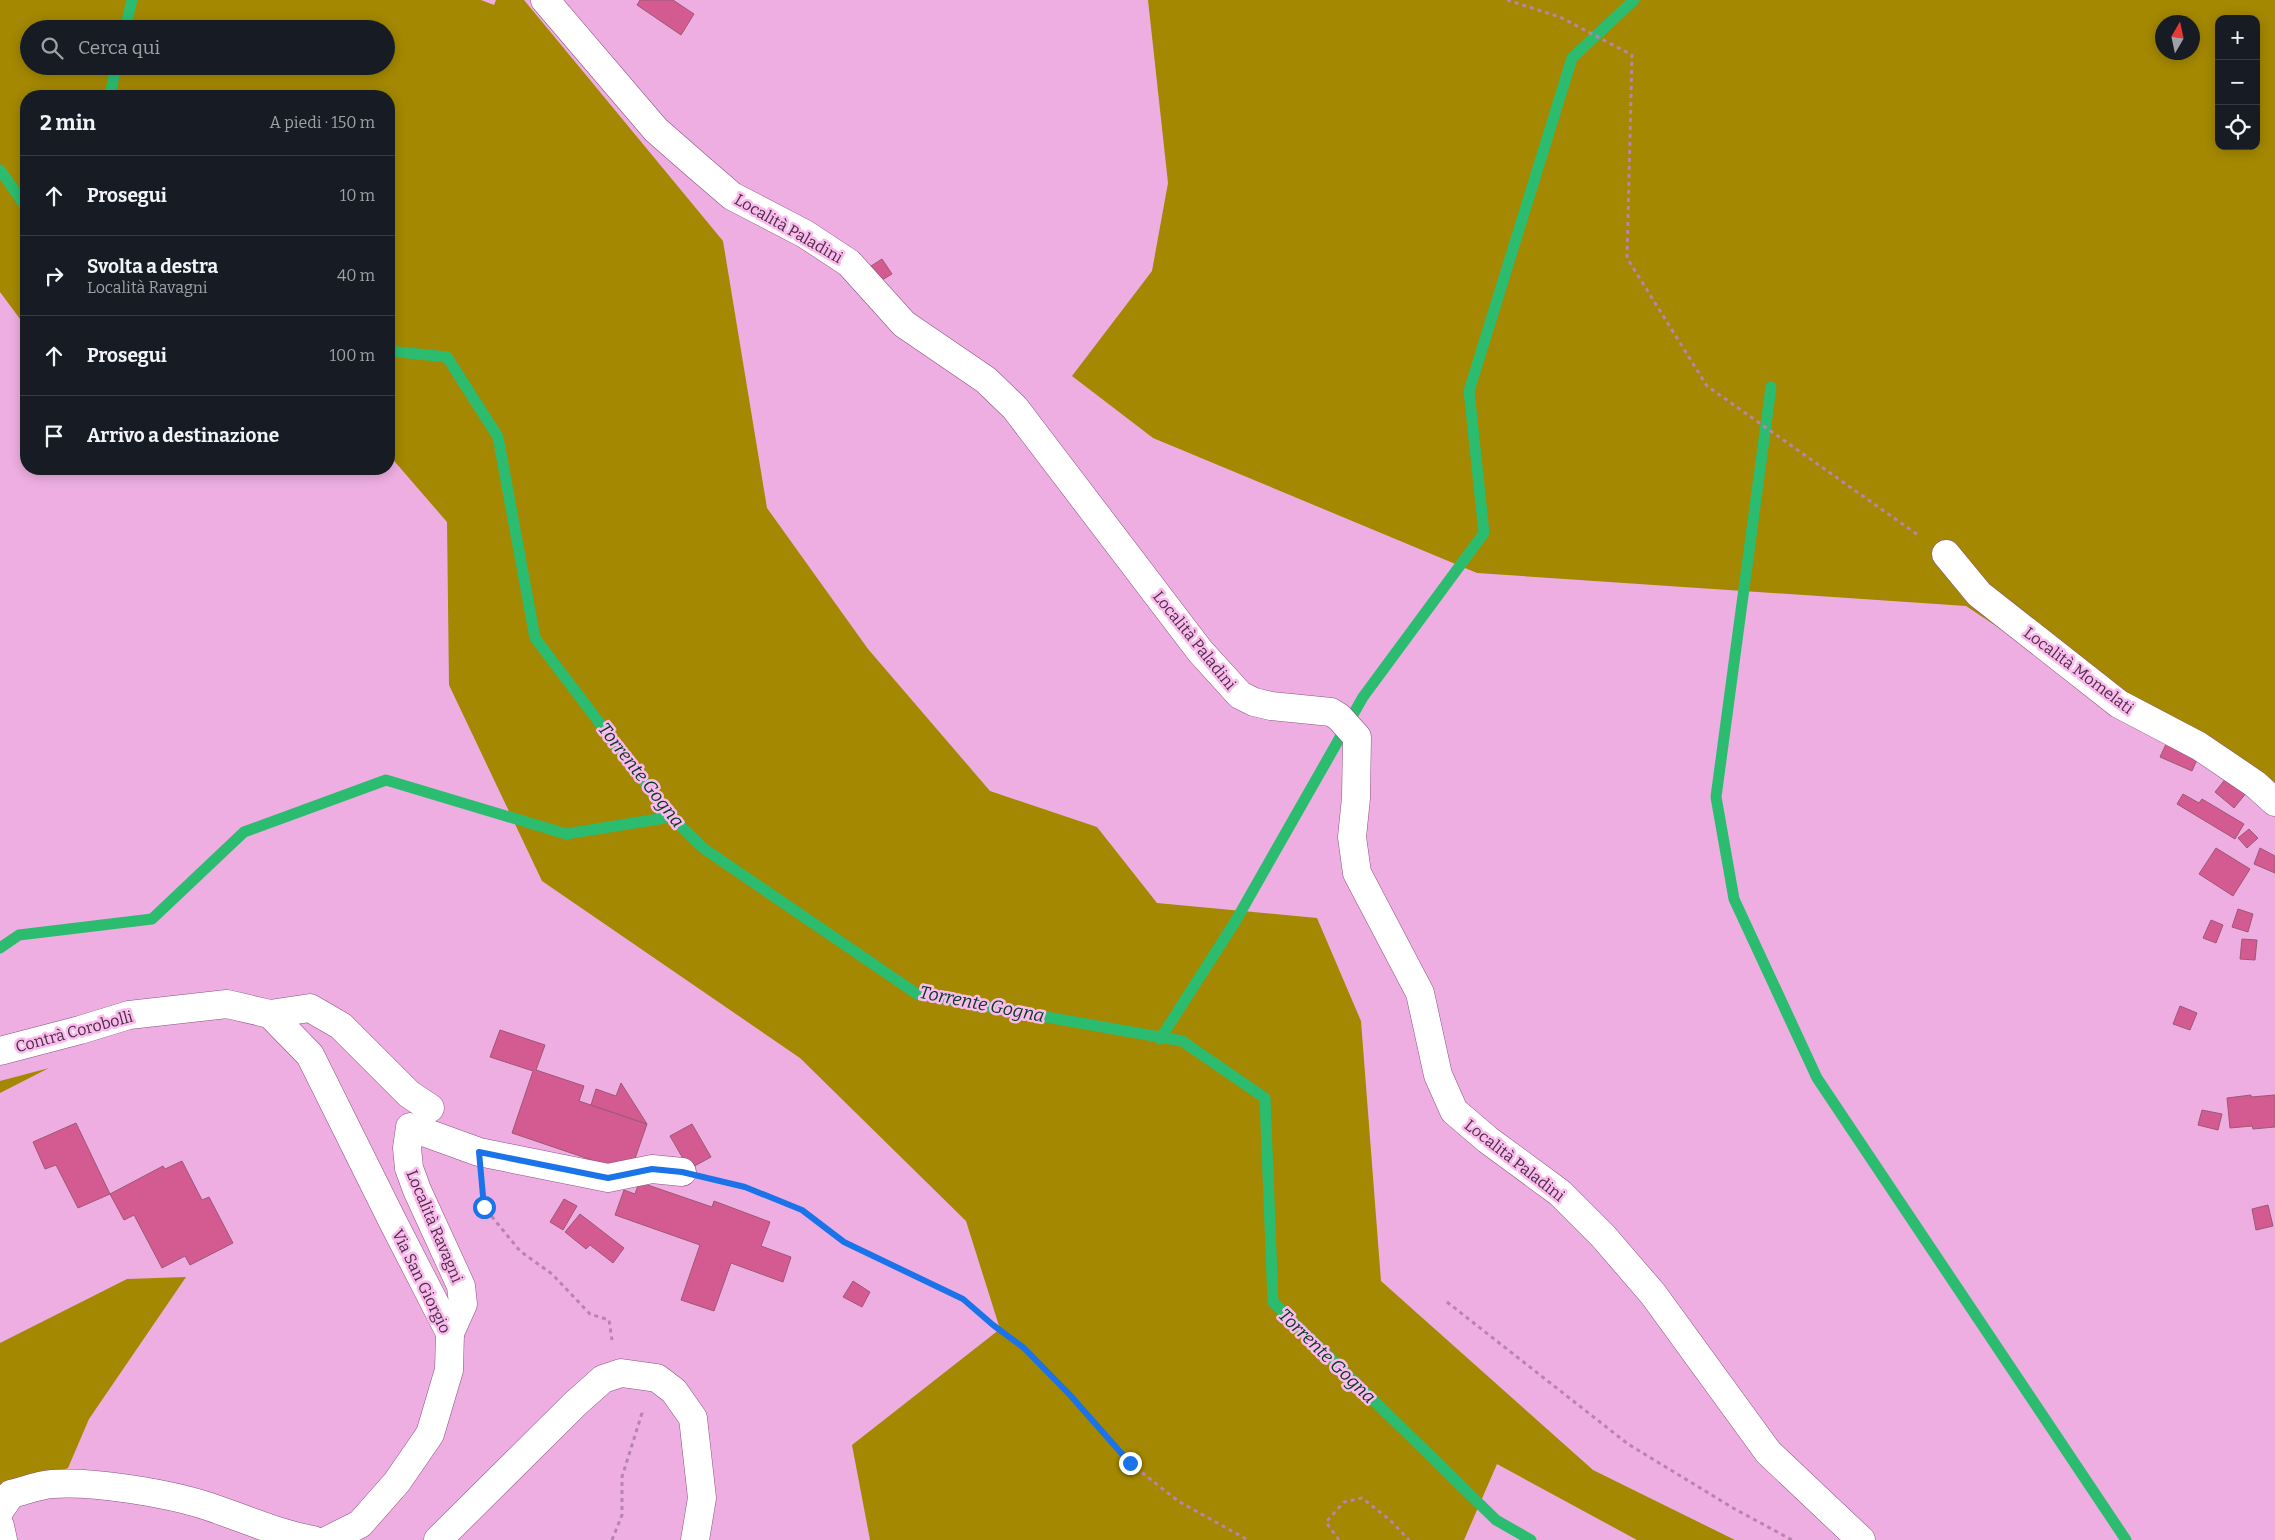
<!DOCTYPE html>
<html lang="it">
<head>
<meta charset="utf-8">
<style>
	body { margin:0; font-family:Bitter,serif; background:#242831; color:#f1f3f6 }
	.controls { position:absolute; right:15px; top:15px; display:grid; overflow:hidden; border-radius:10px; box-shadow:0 2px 12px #0003 }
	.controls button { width:45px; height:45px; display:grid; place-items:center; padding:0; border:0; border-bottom:1px solid #363941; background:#171b24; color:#f1f3f6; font:25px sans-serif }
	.compass { position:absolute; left:2155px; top:15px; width:45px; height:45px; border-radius:50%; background:#171b24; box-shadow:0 2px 12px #0003; rotate:9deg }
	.stop { position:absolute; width:15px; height:15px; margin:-11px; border:4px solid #1a73e8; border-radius:50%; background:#fff }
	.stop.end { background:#1a73e8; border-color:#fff; box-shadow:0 1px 5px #0008 }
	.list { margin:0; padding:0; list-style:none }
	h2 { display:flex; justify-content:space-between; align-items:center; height:65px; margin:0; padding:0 20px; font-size:21px }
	h2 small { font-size:16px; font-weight:400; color:#9ea1a6 }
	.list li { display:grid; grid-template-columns:32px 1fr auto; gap:15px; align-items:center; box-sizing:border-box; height:80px; padding:0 20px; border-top:1px solid #363941 }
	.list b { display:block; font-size:19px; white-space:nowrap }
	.list p { margin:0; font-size:16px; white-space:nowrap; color:#9ea1a6 }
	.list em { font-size:16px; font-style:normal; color:#9ea1a6 }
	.icon { flex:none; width:28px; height:28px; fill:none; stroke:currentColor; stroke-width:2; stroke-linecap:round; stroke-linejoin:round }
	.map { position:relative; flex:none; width:2275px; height:1540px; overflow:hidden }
	.search { position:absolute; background:#171b24; box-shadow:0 2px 12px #0003; left:20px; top:20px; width:375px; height:55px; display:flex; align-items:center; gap:12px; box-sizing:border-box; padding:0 18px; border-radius:28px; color:#9ea1a6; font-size:19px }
	.panel { position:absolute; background:#171b24; box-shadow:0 2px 12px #0003; left:20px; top:90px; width:375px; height:385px; border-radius:20px }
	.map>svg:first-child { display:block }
</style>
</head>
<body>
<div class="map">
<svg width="2275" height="1540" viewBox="0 0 2275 1540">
	<rect width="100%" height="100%" fill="#eeaee1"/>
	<g fill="#a48801" fill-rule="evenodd">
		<path d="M0 0H481L494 5 496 0H524L723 241 767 508 868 649 990 791 1097 827 1157 903 1317 918 1361 1021 1381 1281 1593 1470 1735 1540H1637L1497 1464 1464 1540H870L852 1445 1000 1329 966 1221 800 1058 542 881 449 685 447 522 389 455V96H26V327L0 292ZM29 29H386V66H29Z"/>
		<path d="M1148 0H2275V812L1966 606 1477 573 1153 438 1072 376 1152 271 1168 183ZM2219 19H2256V146H2219ZM2162 22H2192V52H2162Z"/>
		<path d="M49 1068 0 1093V1081Z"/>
		<path d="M186 1277 89 1419 68 1468 0 1499V1343L127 1279Z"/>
	</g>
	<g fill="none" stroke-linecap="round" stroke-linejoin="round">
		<g stroke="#2cbc6f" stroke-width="11">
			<path d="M125 29 132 0"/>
			<path d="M110 96 116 66"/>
			<path d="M0 170 26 207"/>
			<path d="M389 351 447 357 498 437 535 638 671 817 703 848 917 994 1182 1041 1265 1098 1273 1302 1496 1520 1531 1540"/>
			<path d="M1771 387 1716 797 1734 899 1817 1078 2126 1540"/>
			<path d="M0 948 19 935 152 919 244 832 386 780 566 834 671 817"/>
			<path d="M1160 1039 1235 922 1363 697 1484 533 1469 391 1572 58 1634 0"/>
		</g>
	</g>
	<g fill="#d35b92" stroke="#9e5875">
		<path d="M640 0H673L694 14 681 35 637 5Z"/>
		<path d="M882 259 892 274 877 283 868 268Z"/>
		<path d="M2167 742 2199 755 2192 771 2160 757Z"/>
		<path d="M2231 772 2251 787 2234 808 2215 792Z"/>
		<path d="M2183 794 2199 803 2202 799 2244 824 2235 839 2177 804Z"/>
		<path d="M2249 829 2258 838 2247 848 2238 838Z"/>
		<path d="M2216 848 2250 869 2233 896 2199 874Z"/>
		<path d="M2260 848 2275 856V873L2254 864Z"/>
		<path d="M2238 909 2253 914 2248 932 2232 927Z"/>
		<path d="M2211 920 2223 925 2216 943 2203 938Z"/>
		<path d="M2242 939 2257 940 2255 960 2240 959Z"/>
		<path d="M2180 1006 2197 1013 2190 1030 2173 1024Z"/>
		<path d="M500 1030 545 1045 536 1070 584 1086 579 1101 647 1124 630 1173 512 1133 533 1071 490 1057Z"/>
		<path d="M621 1083 647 1124 591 1105 596 1089 616 1096Z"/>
		<path d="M2251 1095V1097L2275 1095V1127L2253 1129 2252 1126 2230 1128 2227 1098Z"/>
		<path d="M2202 1110 2222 1114 2218 1130 2198 1125Z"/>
		<path d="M76 1123 110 1194 78 1208 56 1165 45 1169 33 1142Z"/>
		<path d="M692 1124 711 1157 689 1169 670 1136Z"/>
		<path d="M182 1161 202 1200 209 1197 233 1243 190 1265 185 1256 162 1268 134 1215 124 1220 110 1194 163 1166 165 1169Z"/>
		<path d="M639 1182 712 1207 714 1201 770 1222 761 1246 791 1257 783 1282 731 1263 714 1311 681 1300 700 1245 615 1215 624 1190 635 1194Z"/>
		<path d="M564 1199 577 1206 563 1230 550 1222Z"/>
		<path d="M2268 1205 2273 1226 2256 1230 2252 1209Z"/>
		<path d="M580 1214 624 1248 613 1263 590 1245 586 1249 565 1232Z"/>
		<path d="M853 1281 870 1292 862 1307 843 1297Z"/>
	</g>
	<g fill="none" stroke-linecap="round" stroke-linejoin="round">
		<defs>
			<g id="minor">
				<path d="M545 0 656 130 696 165 732 196 805 234 849 263 904 324 986 380 1015 408 1200 651 1240 695 1254 702 1271 706 1331 712 1339 717 1357 737 1356 798 1352 837 1357 873 1420 993 1438 1075 1454 1111 1488 1140 1560 1193 1603 1236 1653 1294 1768 1452 1861 1540"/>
				<path d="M1946 554 1979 594 2119 704 2199 746 2255 784 2275 802"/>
				<path d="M270 1014 310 1008 341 1026 409 1094 430 1108"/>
				<path d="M450 1333 463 1304 461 1286 417 1190 409 1168 407 1148 410 1127 479 1152 608 1178 652 1169 682 1172"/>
			</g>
			<g id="tertiary">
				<path d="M0 1051 80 1030 129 1015 227 1004 270 1014 310 1055 393 1222 450 1333 449 1370 430 1434 397 1482 360 1524 328 1540"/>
				<path d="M0 1510 11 1494C24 1491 38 1485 52 1484 93 1481 167 1493 207 1506 243 1518 276 1533 313 1540"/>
				<path d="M0 1526 3 1540"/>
				<path d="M438 1540 576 1403 603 1379 621 1373 657 1378 674 1391 693 1418 702 1498 695 1540"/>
			</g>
		</defs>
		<use href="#minor" stroke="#8c5281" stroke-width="29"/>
		<use href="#tertiary" stroke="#8c5281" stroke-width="29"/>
		<g stroke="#b884ad" stroke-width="3" stroke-dasharray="4 4" stroke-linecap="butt">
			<path d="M1507 0 1560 17 1632 55 1627 258 1707 386 1918 535"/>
			<path d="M714 1180 745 1187 802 1210 844 1242 963 1299 993 1325 1024 1348 1070 1395 1130 1463 1178 1501 1248 1540"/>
			<path d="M483 1187 484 1207 520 1251 552 1274 590 1314 609 1320 612 1340"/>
			<path d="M1447 1302 1628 1444 1733 1508 1792 1540"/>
			<path d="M612 1540 622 1515V1477L642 1413 640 1410"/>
			<path d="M1339 1540 1326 1522 1344 1502 1362 1498 1390 1520 1409 1540"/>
		</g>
		<use href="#minor" stroke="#fff" stroke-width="28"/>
		<use href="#tertiary" stroke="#fff" stroke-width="28"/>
	</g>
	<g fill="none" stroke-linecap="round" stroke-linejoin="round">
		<path stroke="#1a73e8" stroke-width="6" d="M484 1207 479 1152 608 1178 652 1169 682 1172 745 1187 802 1210 844 1242 963 1299 993 1325 1024 1348 1070 1395 1130 1463"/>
	</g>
	<g text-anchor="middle" stroke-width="5" stroke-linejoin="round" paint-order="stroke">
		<g font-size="16" fill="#492f43" stroke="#fcbbee">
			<text transform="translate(789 228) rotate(30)" y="6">Località Paladini</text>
			<text transform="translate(1195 640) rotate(51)" y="6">Località Paladini</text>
			<text transform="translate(2079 670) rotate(37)" y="6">Località Momelati</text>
			<text transform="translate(74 1031) rotate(-15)" y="6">Contrà Corobolli</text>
			<text transform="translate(1515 1160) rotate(38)" y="6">Località Paladini</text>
			<text transform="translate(435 1226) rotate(67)" y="6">Località Ravagni</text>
			<text transform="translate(422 1281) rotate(64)" y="6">Via San Giorgio</text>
		</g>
		<g font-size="18" font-style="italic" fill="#013b1d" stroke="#fcbbee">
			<text transform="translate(641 775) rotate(52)" y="6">Torrente Gogna</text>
			<text transform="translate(982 1004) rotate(11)" y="6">Torrente Gogna</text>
			<text transform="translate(1327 1356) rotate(44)" y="6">Torrente Gogna</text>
		</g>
	</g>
</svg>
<div class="controls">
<button>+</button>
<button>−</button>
<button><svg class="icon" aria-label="locate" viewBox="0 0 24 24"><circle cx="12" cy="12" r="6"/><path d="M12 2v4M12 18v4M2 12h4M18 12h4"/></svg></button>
</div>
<svg class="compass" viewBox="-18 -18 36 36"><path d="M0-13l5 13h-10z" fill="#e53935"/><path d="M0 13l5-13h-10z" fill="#9ea1a6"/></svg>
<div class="stop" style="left:484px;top:1207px"></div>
<div class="stop end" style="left:1130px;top:1463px"></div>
<div class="search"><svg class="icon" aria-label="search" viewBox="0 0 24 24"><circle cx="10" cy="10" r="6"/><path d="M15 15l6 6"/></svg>Cerca qui</div>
<section class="panel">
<h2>2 min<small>A piedi · 150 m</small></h2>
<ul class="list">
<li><svg class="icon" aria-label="ahead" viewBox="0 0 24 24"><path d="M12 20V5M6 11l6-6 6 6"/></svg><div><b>Prosegui</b></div><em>10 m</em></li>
<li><svg class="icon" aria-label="right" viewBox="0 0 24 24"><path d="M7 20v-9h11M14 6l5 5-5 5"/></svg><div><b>Svolta a destra</b><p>Località Ravagni</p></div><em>40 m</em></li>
<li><svg class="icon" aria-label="ahead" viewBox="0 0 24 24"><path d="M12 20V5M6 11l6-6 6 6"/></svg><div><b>Prosegui</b></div><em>100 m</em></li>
<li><svg class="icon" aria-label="arrive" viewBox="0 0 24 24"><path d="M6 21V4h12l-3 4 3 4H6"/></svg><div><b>Arrivo a destinazione</b></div></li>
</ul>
</section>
</div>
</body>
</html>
